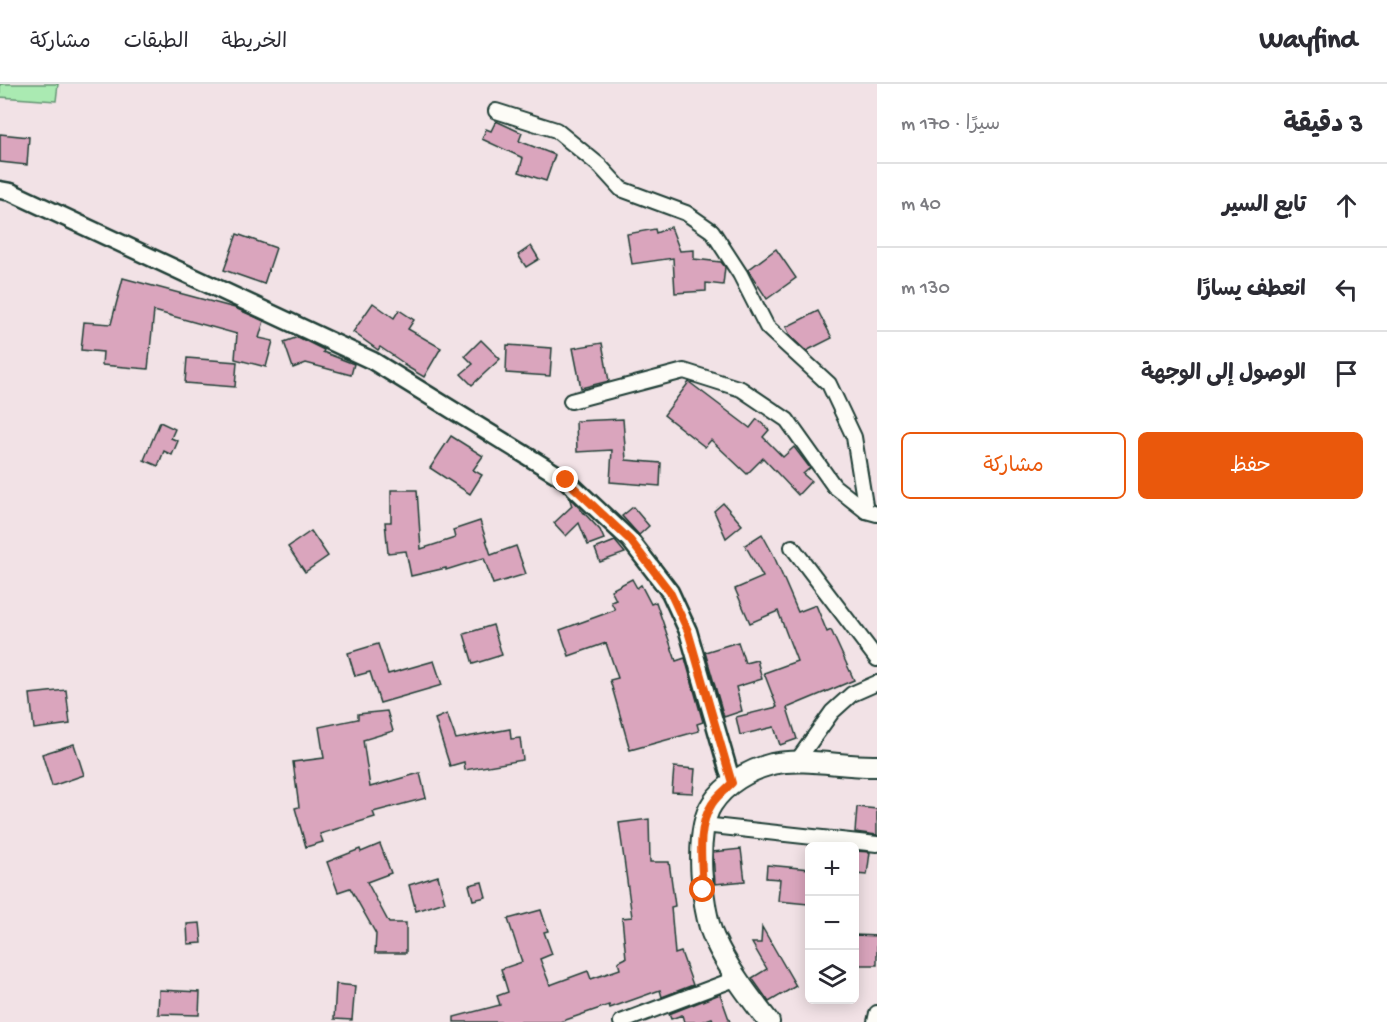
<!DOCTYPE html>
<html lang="ar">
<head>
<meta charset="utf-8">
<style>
	body { margin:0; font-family:"Gochi Hand","Playpen Sans Arabic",sans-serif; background:#f7f7f7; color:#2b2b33; direction:rtl }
	.controls { position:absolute; right:18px; bottom:18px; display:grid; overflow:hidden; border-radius:9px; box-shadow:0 3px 15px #0003 }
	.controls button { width:54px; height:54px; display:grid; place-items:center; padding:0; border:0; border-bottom:2px solid #e1e1e2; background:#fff; color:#2b2b33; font:30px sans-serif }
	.stop { position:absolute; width:18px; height:18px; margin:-14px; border:4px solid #ea580c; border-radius:50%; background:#fff }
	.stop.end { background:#ea580c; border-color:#fff; box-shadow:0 2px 6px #0008 }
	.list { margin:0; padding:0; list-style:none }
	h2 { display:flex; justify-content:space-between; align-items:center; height:78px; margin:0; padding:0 24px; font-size:26px }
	h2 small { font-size:20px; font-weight:400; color:#7c7c81 }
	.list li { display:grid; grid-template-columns:39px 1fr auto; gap:18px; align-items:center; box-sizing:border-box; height:84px; padding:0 24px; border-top:2px solid #e1e1e2 }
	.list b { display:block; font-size:22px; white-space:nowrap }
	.list em { font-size:20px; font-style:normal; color:#7c7c81 }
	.actions { display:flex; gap:12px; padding:18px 24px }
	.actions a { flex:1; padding:14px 0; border:2px solid #ea580c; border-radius:9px; text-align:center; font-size:21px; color:#ea580c }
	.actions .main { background:#ea580c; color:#fff }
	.icon { flex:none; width:33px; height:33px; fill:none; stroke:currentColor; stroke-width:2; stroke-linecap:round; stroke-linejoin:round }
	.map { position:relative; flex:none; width:877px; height:938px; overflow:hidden; direction:ltr }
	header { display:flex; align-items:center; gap:36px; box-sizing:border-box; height:84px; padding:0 30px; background:#fff; border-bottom:2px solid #e1e1e2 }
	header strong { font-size:28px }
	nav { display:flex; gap:33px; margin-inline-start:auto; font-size:21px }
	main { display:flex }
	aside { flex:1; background:#fff }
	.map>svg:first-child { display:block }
</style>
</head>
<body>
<header>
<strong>Wayfind</strong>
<nav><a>الخريطة</a><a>الطبقات</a><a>مشاركة</a></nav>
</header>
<main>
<aside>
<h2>3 دقيقة<small>سيرًا · 170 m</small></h2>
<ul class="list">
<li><svg class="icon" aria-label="ahead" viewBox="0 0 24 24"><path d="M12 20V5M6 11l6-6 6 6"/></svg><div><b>تابع السير</b></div><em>40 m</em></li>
<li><svg class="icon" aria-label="left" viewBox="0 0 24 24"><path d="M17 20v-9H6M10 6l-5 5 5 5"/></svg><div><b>انعطف يسارًا</b></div><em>130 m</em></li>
<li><svg class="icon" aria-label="arrive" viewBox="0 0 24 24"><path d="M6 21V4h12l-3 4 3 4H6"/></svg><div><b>الوصول إلى الوجهة</b></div></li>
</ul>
<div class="actions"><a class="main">حفظ</a><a>مشاركة</a></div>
</aside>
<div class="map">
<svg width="877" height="938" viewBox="0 0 877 938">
	<rect width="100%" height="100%" fill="#f2e2e6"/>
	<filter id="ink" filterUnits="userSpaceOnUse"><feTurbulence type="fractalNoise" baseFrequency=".0167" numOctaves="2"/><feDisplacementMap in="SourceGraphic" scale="12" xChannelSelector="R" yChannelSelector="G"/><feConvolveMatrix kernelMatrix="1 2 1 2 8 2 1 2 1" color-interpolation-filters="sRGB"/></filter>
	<g filter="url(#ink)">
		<path fill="#aaeab2" stroke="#649473" stroke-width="1.5" d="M0 0H58L56 17 0 13Z"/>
		<g fill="#daa5bd" stroke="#1f3d34" stroke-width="1.5">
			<path d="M496 37 522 49 519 57 555 71 546 97 519 88 523 74 482 55 486 45 491 47Z"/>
			<path d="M0 50 29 53 27 81 0 78Z"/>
			<path d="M671 143 680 167 694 166V175L721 178 725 183 723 201 706 199V207L675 209 673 174 632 180 627 150 655 145 656 149Z"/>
			<path d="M237 150 276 164 264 200 224 186Z"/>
			<path d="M531 162 539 175 526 183 518 171Z"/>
			<path d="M776 165 796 194 767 215 748 186Z"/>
			<path d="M123 194 235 224 264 237 259 254 273 257 266 283 235 275 237 250 154 227 148 285 102 281 103 268 81 266 84 238 111 240Z"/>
			<path d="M373 219 394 234 399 226 414 236 408 245 441 264 424 293 404 281 405 280 380 263 378 266 353 248Z"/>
			<path d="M818 227 832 254 806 267 791 253 786 243Z"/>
			<path d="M298 253 324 266 323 268 354 280 351 291 306 279 293 284 284 258Z"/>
			<path d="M481 256 500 275 472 301 461 290 473 280 465 272Z"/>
			<path d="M602 259 609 297 581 304 573 264Z"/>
			<path d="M507 261 552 264 550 292 506 289Z"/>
			<path d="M187 274 237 278 235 303 185 299Z"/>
			<path d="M689 298 750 344 757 335 769 346 763 353 783 373 794 363 810 384 803 390 811 397 798 411 763 374 747 390 711 356 705 363 664 331Z"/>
			<path d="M623 335 626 376 661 379 660 402 610 398 612 366 577 368 576 337Z"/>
			<path d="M160 338 175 345 171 354 178 357 172 371 164 367 158 382 144 376Z"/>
			<path d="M451 352 483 372 473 386 482 391 470 410 430 384Z"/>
			<path d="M391 406H417L421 465 455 454 453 446 480 437 491 471 516 462 526 490 493 500 484 474 446 486V484L411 492 406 467 388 469 385 438H391Z"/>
			<path d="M569 413 600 446 604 455 588 461 579 439 566 452 554 439 572 422Z"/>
			<path d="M723 419 742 441 726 454 714 427Z"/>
			<path d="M633 423 649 442 639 451 622 432Z"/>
			<path d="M311 447 328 472 305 488 288 463Z"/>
			<path d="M762 450 773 470 798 528 816 521 827 548 831 546 854 596 787 624 797 655 780 661 774 643 740 651 736 633 777 623 764 589 797 577 778 527 750 539 735 505 763 493 745 461Z"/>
			<path d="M615 457 625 469 600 478 595 465Z"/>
			<path d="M632 495 637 504 641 501 651 520 656 518 676 577 685 574 703 638 697 640 699 647 630 666 610 596 618 594 606 559 569 572 560 546 615 526 611 518 616 516 611 506Z"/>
			<path d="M493 541 502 571 473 580 464 550Z"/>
			<path d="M738 558 745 579 757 576 762 595 736 603 742 627 724 633 705 568Z"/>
			<path d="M378 560 388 590 434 577 442 601 380 619 370 588 355 592 348 569Z"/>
			<path d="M66 606 70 640 34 645 30 610Z"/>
			<path d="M387 627 393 647 363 656 370 703 420 689 426 714 373 728 375 733 320 750 323 758 306 763 295 724 299 723 293 678 324 674 319 643 358 635V630Z"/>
			<path d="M447 630 456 655 510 645 511 655 520 654 523 676 465 686 464 678 450 682 435 635Z"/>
			<path d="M74 660 84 691 52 702 42 670Z"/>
			<path d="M674 683 695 685 693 709 672 708Z"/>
			<path d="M857 723 877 725V751L855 748Z"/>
			<path d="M649 735 650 778H669L675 822 671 823 675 870 681 868 693 901 662 913 660 906 610 924 609 921 560 938H454V933L500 921 497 912 508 908 501 885 522 878 508 835 541 826 548 847 544 848 552 870 540 875 550 901 588 887 591 895 620 885 618 878 626 874 622 834 632 833 619 739Z"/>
			<path d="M380 760 391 789 367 798 389 839H406V869H375L376 850 350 804 338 808 327 778 360 765 361 768Z"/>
			<path d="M741 765 745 797 715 800 713 768Z"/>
			<path d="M855 767 870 768 867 791 855 790Z"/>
			<path d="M767 781 810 785 808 820 778 817 780 795 766 794Z"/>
			<path d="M438 792 445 818 416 827 409 801Z"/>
			<path d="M482 798 486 813 473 816 469 801Z"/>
			<path d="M200 839 202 859 188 860 187 840Z"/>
			<path d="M762 843 796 902 769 918 752 894 767 885 752 859H761Z"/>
			<path d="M855 851 877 852V881H855Z"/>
			<path d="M336 900 355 902 352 936 334 935Z"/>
			<path d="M159 906 200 908 199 931 158 930Z"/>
			<path d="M720 910 730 938H714L712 934 701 938H684L682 931 671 935 669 930Z"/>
		</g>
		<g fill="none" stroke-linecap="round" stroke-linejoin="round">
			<defs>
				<g id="minor">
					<path d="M496 27 556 46 600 82 621 105 686 129 712 147 740 190 767 243 829 300 854 353 866 427"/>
					<path d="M571 317 684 287 741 305 787 336 834 402 866 427 877 430"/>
					<path d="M792 463 877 575"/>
					<path d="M797 677 832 628 852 610 877 599"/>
					<path d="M704 741 877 760"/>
					<path d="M621 938 735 895"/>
					<path d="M875 938 877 929"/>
				</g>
				<path id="tertiary" d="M0 106 11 108 373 277 566 396 630 456 670 508 688 547 732 699"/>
				<path id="secondary" d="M769 938C748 911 728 885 714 854 701 826 694 746 712 720 725 700 749 686 772 680 806 673 842 683 877 682"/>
			</defs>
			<use href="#minor" stroke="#1f3d34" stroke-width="18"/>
			<use href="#tertiary" stroke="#1f3d34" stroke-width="21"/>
			<use href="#secondary" stroke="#1f3d34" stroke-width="24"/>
			<use href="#minor" stroke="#fdfcf7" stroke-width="14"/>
			<use href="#tertiary" stroke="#fdfcf7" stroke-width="16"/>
			<use href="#secondary" stroke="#fdfcf7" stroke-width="20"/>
		</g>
	</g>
	<g fill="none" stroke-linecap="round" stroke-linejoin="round" filter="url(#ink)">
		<path stroke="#ea580c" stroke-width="8" d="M566 396 630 456 670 508 688 547 732 699C725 706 717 712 712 720 696 744 702 779 703 806"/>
	</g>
</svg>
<div class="controls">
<button>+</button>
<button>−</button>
<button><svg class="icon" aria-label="layers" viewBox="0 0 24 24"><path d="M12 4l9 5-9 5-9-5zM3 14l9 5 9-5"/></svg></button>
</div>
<div class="stop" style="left:703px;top:806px"></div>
<div class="stop end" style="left:566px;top:396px"></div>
</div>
</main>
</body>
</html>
